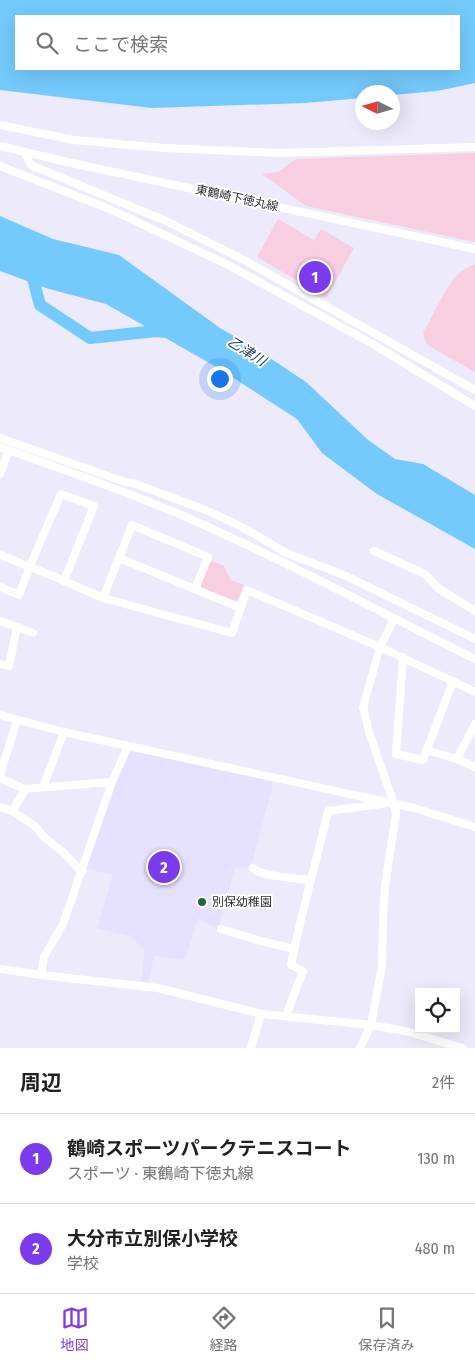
<!DOCTYPE html>
<html lang="ja">
<head>
<meta charset="utf-8">
<style>
	body { margin:0; font-family:"Fira Sans Condensed","Noto Sans JP",sans-serif; background:#f6f6f6; color:#202124 }
	.controls { position:absolute; right:15px; bottom:15px; display:grid; overflow:hidden; border-radius:0px; box-shadow:0 5px 20px #0002 }
	.controls button { width:45px; height:45px; display:grid; place-items:center; padding:0; border:0; border-bottom:1px solid #e0e0e0; background:#fff; color:#202124; font:25px sans-serif }
	.compass { position:absolute; left:355px; top:85px; width:45px; height:45px; border-radius:50%; background:#fff; box-shadow:0 5px 20px #0002; rotate:275deg }
	.you { position:absolute; left:219px; top:378px; width:18px; height:18px; margin:-12px; border:4px solid #fff; border-radius:50%; background:#1a73e8; box-shadow:0 0 0 8px #1a73e833 }
	.badge { display:grid; place-items:center; width:32px; height:32px; border-radius:50%; background:#7c3aed; color:#fff; font-size:16px; font-weight:700 }
	.pin { position:absolute; translate:-50% -50%; border:2px solid #fff; box-shadow:0 1px 5px #0006 }
	.list { margin:0; padding:0; list-style:none }
	h2 { display:flex; justify-content:space-between; align-items:center; height:65px; margin:0; padding:0 20px; font-size:21px }
	h2 small { font-size:16px; font-weight:400; color:#757577 }
	.list li { display:grid; grid-template-columns:32px 1fr auto; gap:15px; align-items:center; box-sizing:border-box; height:90px; padding:0 20px; border-top:1px solid #e0e0e0 }
	.list b { display:block; font-size:19px; white-space:nowrap }
	.list p { margin:0; font-size:16px; white-space:nowrap; color:#757577 }
	.list em { font-size:16px; font-style:normal; color:#757577 }
	.icon { flex:none; width:28px; height:28px; fill:none; stroke:currentColor; stroke-width:2; stroke-linecap:round; stroke-linejoin:round }
	.map { position:relative; flex:none; width:475px; height:1048px; overflow:hidden }
	.search { position:absolute; background:#fff; box-shadow:0 5px 20px #0002; left:15px; right:15px; top:15px; height:55px; display:flex; align-items:center; gap:12px; box-sizing:border-box; padding:0 18px; border-radius:0px; color:#757577; font-size:19px }
	.sheet { height:245px; background:#fff }
	nav { display:flex; justify-content:space-around; align-items:center; box-sizing:border-box; height:70px; border-top:1px solid #e0e0e0; background:#fff; font-size:14px; color:#757577 }
	nav a { display:grid; justify-items:center; gap:2px }
	nav .on { color:#7c3aed }
	.map>svg:first-child { display:block }
</style>
</head>
<body>
<div class="map">
<svg width="475" height="1048" viewBox="0 0 475 1048">
	<rect width="100%" height="100%" fill="#eceafb"/>
	<path fill="#e6e1fe" d="M131 750 272 780 273 784 251 866 235 868 218 930 198 918 185 960 154 956 148 982 141 981 145 950 131 937 97 928 113 875 85 868 115 776 127 752Z"/>
	<g fill="#f8cfe1">
		<path d="M475 153V242L306 206 262 174 278 172 296 159Z"/>
		<path d="M278 219 314 240 321 229 354 248 326 298 257 257Z"/>
		<path d="M475 265V372L429 346 425 341 423 332C437 312 449 270 475 265Z"/>
		<path d="M212 561 224 566 231 580 244 585 238 599 235 602 202 588 200 584 209 563Z"/>
	</g>
	<g fill="#74cafc" fill-rule="evenodd">
		<path d="M0 0H475V83L437 91 393 95 392 92H362V98L305 103 152 108 0 90ZM16 16H459V69H16Z"/>
		<path d="M0 216 53 239 119 255 220 328 258 350 306 382 367 439 395 459 423 464 475 495V549L377 494 322 453 297 419 218 368 106 304 49 289 0 271Z"/>
	</g>
	<g fill="none" stroke-linecap="round" stroke-linejoin="round">
		<path stroke="#74cafc" stroke-width="12" d="M29 269 31 271 40 305 90 338 156 331 167 332"/>
		<g stroke="#fff" stroke-width="8">
			<path d="M0 125 74 140 165 148 281 153 475 147"/>
			<path d="M0 146 67 162 475 249"/>
			<path d="M25 153 31 165 166 221 244 260 475 390"/>
			<path d="M0 166 112 210 228 265 371 343 475 406"/>
			<path d="M0 438 125 482 133 483 208 511 244 528 286 553 344 575 475 639"/>
			<path d="M0 447C63 470 127 491 188 518 286 561 380 612 475 659"/>
			<path d="M0 474 9 450"/>
			<path d="M374 551 425 574 438 588 475 611"/>
			<path d="M0 555 53 576 103 598 232 633 247 590 380 647 475 692"/>
			<path d="M119 558 241 608"/>
			<path d="M0 587 19 595 30 566 61 494 94 506 64 581"/>
			<path d="M103 598 132 525 208 557 195 589"/>
			<path d="M0 621 33 633"/>
			<path d="M403 657 396 754 423 760 453 681"/>
			<path d="M0 664 9 666 17 627"/>
			<path d="M0 715 64 732 414 808 475 827"/>
			<path d="M426 750 457 759 475 767"/>
			<path d="M457 759 475 724"/>
			<path d="M0 775 17 720"/>
			<path d="M0 778 24 789 112 782"/>
			<path d="M43 787 64 732"/>
			<path d="M0 807 12 811 26 789"/>
			<path d="M12 811 35 826 44 837 64 853 82 872"/>
			<path d="M253 868C262 877 296 878 310 880"/>
			<path d="M221 929 261 941 294 949"/>
			<path d="M0 969 41 975 158 988 261 1014 371 1025 405 1031 463 1048"/>
			<path d="M41 975 44 957 63 924 112 782 128 746"/>
			<path d="M286 1016 303 971 291 965C301 913 316 863 328 811L382 804"/>
			<path d="M251 1048 261 1014"/>
			<path d="M360 1048 371 1025 382 966 383 917 385 886 396 814 394 804 369 732 363 707 380 647 394 619"/>
		</g>
	</g>
	<circle fill="#236834" stroke="#fff" stroke-width="2" cx="202" cy="902" r="5"/>
	<g text-anchor="middle" stroke-width="4" stroke-linejoin="round" paint-order="stroke">
		<g font-size="12" fill="#2f2d38" stroke="#fff">
			<text transform="translate(237 198) rotate(12)" y="4">東鶴崎下徳丸線</text>
		</g>
		<g font-size="12" fill="#2f2d38" stroke="#fff" text-anchor="start">
			<text x="212" y="906">別保幼稚園</text>
		</g>
		<g font-size="14" font-style="italic" fill="#173d52" stroke="#fff">
			<text transform="translate(247 351) rotate(32)" y="5">乙津川</text>
		</g>
	</g>
</svg>
<div class="controls">
<button><svg class="icon" aria-label="locate" viewBox="0 0 24 24"><circle cx="12" cy="12" r="6"/><path d="M12 2v4M12 18v4M2 12h4M18 12h4"/></svg></button>
</div>
<svg class="compass" viewBox="-18 -18 36 36"><path d="M0-13l5 13h-10z" fill="#e53935"/><path d="M0 13l5-13h-10z" fill="#757577"/></svg>
<div class="you"></div>
<div class="pin badge" style="left:315px;top:277px">1</div>
<div class="pin badge" style="left:164px;top:867px">2</div>
<div class="search"><svg class="icon" aria-label="search" viewBox="0 0 24 24"><circle cx="10" cy="10" r="6"/><path d="M15 15l6 6"/></svg>ここで検索</div>
</div>
<section class="sheet">
<h2>周辺<small>2件</small></h2>
<ul class="list">
<li><span class="badge">1</span><div><b>鶴崎スポーツパークテニスコート</b><p>スポーツ · 東鶴崎下徳丸線</p></div><em>130 m</em></li>
<li><span class="badge">2</span><div><b>大分市立別保小学校</b><p>学校</p></div><em>480 m</em></li>
</ul>
</section>
<nav>
<a class="on"><svg class="icon" aria-label="map" viewBox="0 0 24 24"><path d="M3 6l6-2 6 2 6-2v14l-6 2-6-2-6 2zM9 4v14M15 6v14"/></svg>地図</a>
<a><svg class="icon" aria-label="directions" viewBox="0 0 24 24"><path d="M12 3l9 9-9 9-9-9zM9 14v-3h6M13 9l2 2-2 2"/></svg>経路</a>
<a><svg class="icon" aria-label="saved" viewBox="0 0 24 24"><path d="M7 4h10v16l-5-4-5 4z"/></svg>保存済み</a>
</nav>
</body>
</html>
